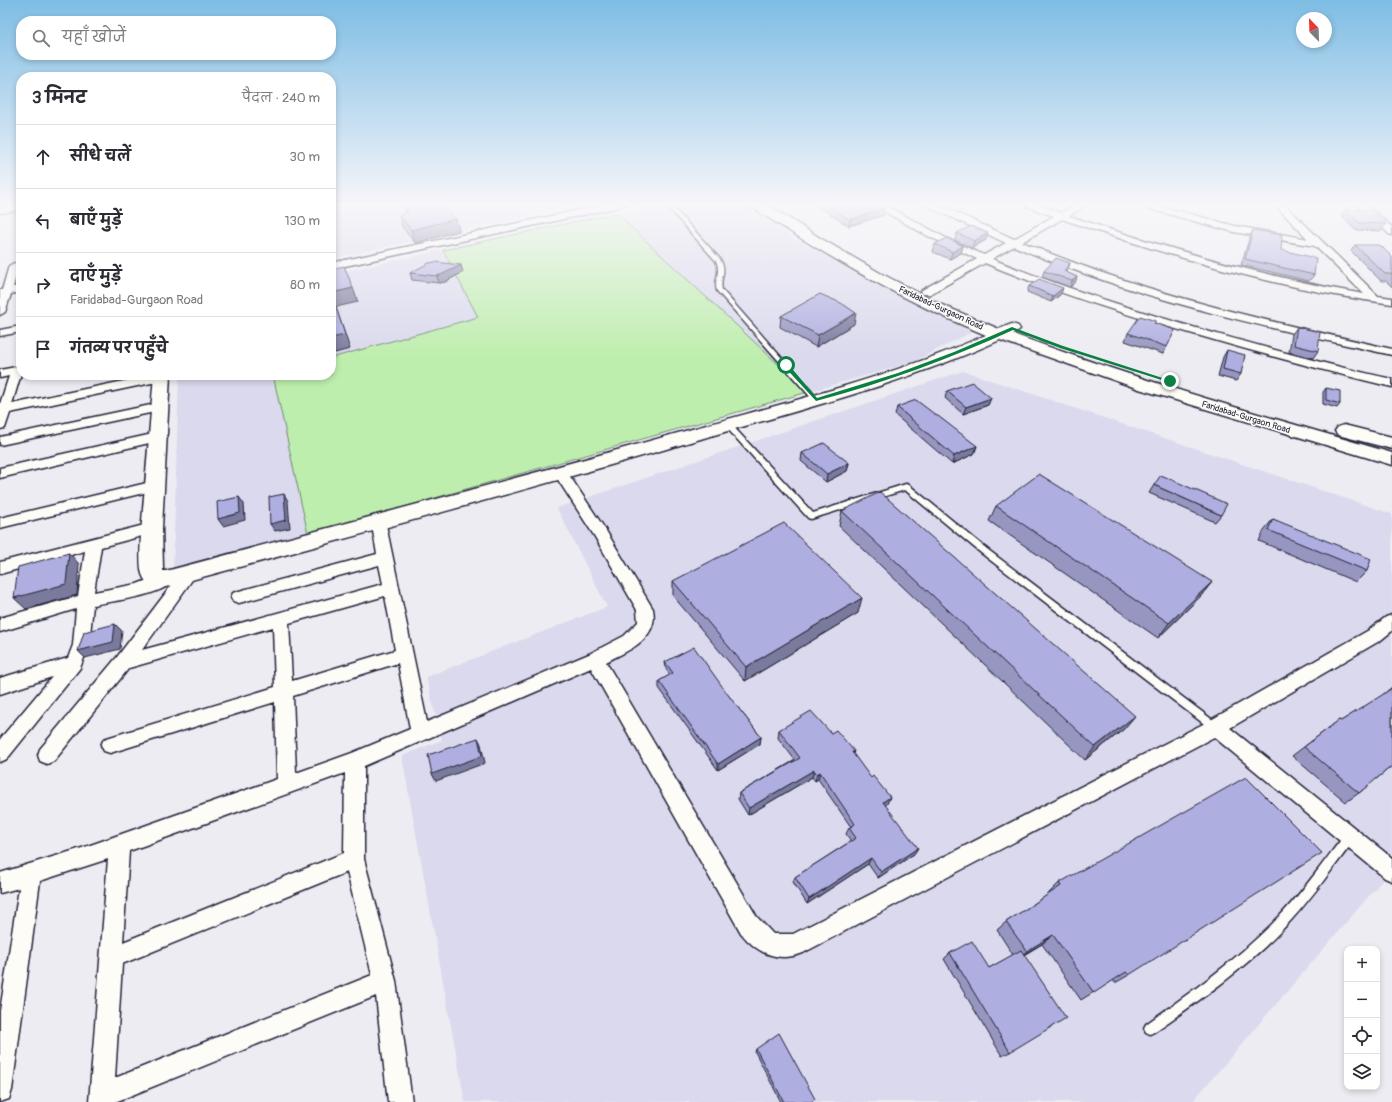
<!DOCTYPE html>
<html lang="hi">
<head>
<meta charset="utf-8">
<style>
	body { margin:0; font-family:Pangolin,"Playpen Sans Deva",sans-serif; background:#f7f7f7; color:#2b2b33 }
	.controls { position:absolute; right:12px; bottom:12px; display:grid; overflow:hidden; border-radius:8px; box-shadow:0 2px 6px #0003 }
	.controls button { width:36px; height:36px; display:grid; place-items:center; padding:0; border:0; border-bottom:1px solid #e1e1e2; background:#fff; color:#2b2b33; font:20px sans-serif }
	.compass { position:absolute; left:1296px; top:12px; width:36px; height:36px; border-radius:50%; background:#fff; box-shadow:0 2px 6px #0003; rotate:337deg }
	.stop { position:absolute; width:12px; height:12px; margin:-9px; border:3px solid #0b8043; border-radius:50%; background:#fff }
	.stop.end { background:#0b8043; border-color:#fff; box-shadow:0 1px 4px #0008 }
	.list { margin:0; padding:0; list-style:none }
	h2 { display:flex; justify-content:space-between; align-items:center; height:52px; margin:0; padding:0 16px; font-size:17px }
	h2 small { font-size:13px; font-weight:400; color:#7c7c81 }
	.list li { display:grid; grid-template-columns:26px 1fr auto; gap:12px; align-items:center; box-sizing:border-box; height:64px; padding:0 16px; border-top:1px solid #e1e1e2 }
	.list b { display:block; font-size:15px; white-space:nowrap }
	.list p { margin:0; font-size:13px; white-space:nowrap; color:#7c7c81 }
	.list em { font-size:13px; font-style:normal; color:#7c7c81 }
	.icon { flex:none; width:22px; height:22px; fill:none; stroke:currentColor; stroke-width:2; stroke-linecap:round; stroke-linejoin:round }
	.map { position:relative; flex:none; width:1392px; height:1102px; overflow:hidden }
	.search { position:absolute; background:#fff; box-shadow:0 2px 6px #0003; left:16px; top:16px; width:320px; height:44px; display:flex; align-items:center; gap:10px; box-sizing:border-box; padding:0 14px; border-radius:16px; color:#7c7c81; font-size:15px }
	.panel { position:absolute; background:#fff; box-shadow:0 2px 6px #0003; left:16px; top:72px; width:320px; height:308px; border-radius:16px }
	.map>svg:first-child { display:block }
</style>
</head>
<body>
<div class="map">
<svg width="1392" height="1102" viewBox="0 0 1392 1102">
	<rect width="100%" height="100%" fill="#edecf2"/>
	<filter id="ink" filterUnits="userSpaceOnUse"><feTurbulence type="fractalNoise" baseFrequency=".025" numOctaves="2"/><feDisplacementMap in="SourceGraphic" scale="8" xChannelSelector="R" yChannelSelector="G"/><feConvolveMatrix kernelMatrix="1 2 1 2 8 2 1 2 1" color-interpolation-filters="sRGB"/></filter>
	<g filter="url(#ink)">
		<g fill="#dad9ed">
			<path d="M331 204H583L331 259Z"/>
			<path d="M658 204H744L792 237 972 332 913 362 808 392 616 213Z"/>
			<path d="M443 250 478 317 331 358V274Z"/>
			<path d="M963 371 1392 514V869L1192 1102H465L402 756 442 740 426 677 607 607 557 508Z"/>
			<path d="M179 375H273L308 534 173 572Z"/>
		</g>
		<path fill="#beeead" stroke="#708874" d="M616 213 808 392 308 534 273 375H331V358L478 317 443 250Z"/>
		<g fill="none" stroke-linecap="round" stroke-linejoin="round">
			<defs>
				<g id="lane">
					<path d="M665 204H670L720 259C728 273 719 276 722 290L818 399V401H814L717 291C713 280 722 273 716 261Z"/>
					<path d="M726 423H730L813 513 906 484 909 485 987 549 1218 724 1220 727 1218 730 1215 731 1212 730 981 553 905 490 811 519 808 518 726 427 725 425Z"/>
					<path d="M1350 832 1354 833 1355 837 1354 841C1330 871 1308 904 1281 931 1243 970 1199 1001 1154 1032L1150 1034 1146 1032 1144 1028 1146 1024C1190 993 1234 962 1273 923 1300 896 1322 864 1346 833Z"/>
				</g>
				<g id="street">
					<path d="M21 204V210L0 213V207Z"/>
					<path d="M608 204H625L620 207 331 269V263Z"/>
					<path d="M871 204H883L946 238 984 255 1006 243 927 206 926 204H937L1014 239 1054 216 1026 206 1025 204H1037L1061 213 1077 204H1087L1069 216C1165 248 1264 277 1364 294L1315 246 1234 232 1139 206 1137 204H1152L1235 226 1308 239 1274 204H1284L1378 296 1392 298V304C1280 289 1169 256 1062 219L1022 242C1141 293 1266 321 1392 349V355C1264 327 1136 299 1014 246L992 259C1063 288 1137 311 1210 332 1271 349 1331 366 1392 379V387C1329 372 1266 355 1204 337 1130 316 1056 293 985 263L930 294H922L921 292 922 290 977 259 926 235Z"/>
					<path d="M1355 204H1365L1392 227V235L1389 234Z"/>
					<path d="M14 263 19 266 13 287 21 286V292L11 294 5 312 0 315V290H2L9 266Z"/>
					<path d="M21 326V332L0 336V330Z"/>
					<path d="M21 366V374L12 404 153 375H166L167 377 165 380 161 381 10 413 5 428 0 429V404L9 376 0 378V370Z"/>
					<path d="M160 403 164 404 166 407 164 410 0 445V437Z"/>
					<path d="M157 433 162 434 164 437 162 440 0 478V468Z"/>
					<path d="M560 467 565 469 605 529 653 609C659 639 628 651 606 662L757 917 773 934H793L1209 721 1369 630 1386 617 1392 615V631L1381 640 1230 728 1392 858V881L1385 878 1214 737 803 953C777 963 757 953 741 933L591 668 364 766V859L396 981 412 1102H388L376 996 115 1102H89L108 859 40 881 12 1090 9 1099 0 1102V1011L19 888 0 893V873L82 848 277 779 275 702 110 753 104 751 101 745 104 739 110 737 275 687 273 627 129 668 54 761 47 764 40 761 38 755 40 749 117 657 184 569 189 567 194 569 197 573 142 650 383 584 379 565 239 603 233 601 231 597 233 593 239 591 377 554 371 520 373 516 378 515 383 516 385 520 427 722 589 654 624 636 638 622 637 610 595 537 553 472 555 469ZM385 596 395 650 292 681 289 623ZM398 663 410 729 352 753 296 773 293 696ZM345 773 344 853 123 942 129 851ZM347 872 372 975 115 1078 122 964Z"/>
					<path d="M155 481 160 483 162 486 160 489 0 528V518Z"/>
					<path d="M152 523 157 524 159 528 157 532 101 547 94 592 137 584 166 573 171 575 174 579C165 596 111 601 93 605L89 645 80 668 7 759 0 762V739L52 677 0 694V678L68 658 73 645 76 609 0 632V618L78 596 85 551 0 574V562Z"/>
				</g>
				<g id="secondary">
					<path d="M751 204H766L820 238 880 273 942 305 999 329 1012 324 1018 326 1020 329 1013 334C1137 380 1265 416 1392 453V465L1139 389 1000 340C903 384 799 410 697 440 521 492 343 539 166 587 155 587 146 586 142 574 138 561 142 524 143 509 147 465 150 420 154 375H170L162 528 163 568V571H166C341 524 517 479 692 429 791 401 891 377 986 335 903 301 827 256 752 207Z"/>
					<path d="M1344 425 1392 437V449L1338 435 1335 431 1338 427Z"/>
				</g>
			</defs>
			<use href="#lane" stroke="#22223b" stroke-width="3"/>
			<use href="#street" stroke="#22223b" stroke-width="3"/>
			<use href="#secondary" stroke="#22223b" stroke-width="3"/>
			<use href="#lane" fill="#fdfcf7" fill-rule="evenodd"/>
			<use href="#street" fill="#fdfcf7" fill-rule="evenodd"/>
			<use href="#secondary" fill="#fdfcf7" fill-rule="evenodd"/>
		</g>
		<g fill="#9696c1" stroke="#22223b">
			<path d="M401 204H427L429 207 456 219 459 231 415 243 402 227 399 215 406 213Z"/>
			<path d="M815 204H877L884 215 849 226 815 205Z"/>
			<path d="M1345 209 1386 224 1381 231 1355 230 1341 216Z"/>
			<path d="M1253 230 1314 275 1309 281 1241 265 1250 236Z"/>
			<path d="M957 233 986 240 972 248 955 240Z"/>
			<path d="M935 244 963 246 961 253 950 259 933 252Z"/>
			<path d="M1355 245 1392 257V287L1386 281H1381L1351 251Z"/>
			<path d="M1070 263 1068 269 1066 272 1077 277 1075 283 1070 287 1042 277 1044 271Z"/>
			<path d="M463 272 445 282 439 283 412 280 410 273Z"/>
			<path d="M1029 286 1061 294 1051 302 1027 292Z"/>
			<path d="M781 316 854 324 816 347 780 327Z"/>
			<path d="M1155 323 1175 330 1163 354 1125 341 1128 333Z"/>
			<path d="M1297 327 1318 351 1313 358 1289 352 1292 334Z"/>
			<path d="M1227 350 1241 374 1236 381 1218 376 1223 357Z"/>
			<path d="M1326 388 1340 404 1337 408 1323 404V392Z"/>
			<path d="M947 391 991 398 988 405 963 414 945 398Z"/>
			<path d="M897 407 977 446 974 454 952 464 895 415Z"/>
			<path d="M802 453 849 463 847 471 826 482 801 461Z"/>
			<path d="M1154 485 1221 515 1215 522 1149 493Z"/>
			<path d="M996 506 1212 582 1200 597 1158 638 989 521Z"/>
			<path d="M842 511 1124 729 1085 760 839 526Z"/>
			<path d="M1273 519 1367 571 1356 582 1259 541 1264 530Z"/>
			<path d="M673 581 858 613 745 681 673 596Z"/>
			<path d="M665 662 729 696 761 737 760 744 718 770 659 688V681L670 675 666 669Z"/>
			<path d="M1392 687V766L1359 793 1346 802 1292 756 1339 720 1341 721 1380 697Z"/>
			<path d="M779 730 831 733 854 751 853 754 887 804 885 805 914 854 878 878 868 864 807 904 793 882 795 877 851 841 846 834 849 828 851 827 818 779 815 781 812 777 748 815 738 799 739 793 795 760 778 738Z"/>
			<path d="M1059 883 1129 975 1115 983 1113 980 1081 1000 1042 944 1024 955 1010 1052 1002 1056 944 959 950 953 989 968 1013 955 997 930 1006 922 1049 894V893Z"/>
			<path d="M756 1049 812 1102H781L755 1052Z"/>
		</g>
		<g fill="#7a7a9d" stroke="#22223b">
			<path d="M332 204H340L332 206Z"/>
			<path d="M885 208 884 215 849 226 850 220Z"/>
			<path d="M456 219 459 231 415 243 411 230Z"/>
			<path d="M988 233 986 240 972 248 974 241Z"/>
			<path d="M963 246 961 253 950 259 952 252Z"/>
			<path d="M1070 263 1068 269 1061 277 1064 271Z"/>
			<path d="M461 265 463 272 445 282 439 283 437 276Z"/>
			<path d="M1077 277 1075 283 1070 287 1072 281Z"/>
			<path d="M353 288 358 302 336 307 350 349 331 354V293Z"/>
			<path d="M1063 288 1061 294 1051 302 1053 296Z"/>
			<path d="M856 313 854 324 816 347 818 335Z"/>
			<path d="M991 398 988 405 963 414 966 407Z"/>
			<path d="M977 446 974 454 952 464 954 456Z"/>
			<path d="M849 463 847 471 826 482 827 474Z"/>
			<path d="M284 494 288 501 290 528 275 531 270 524Z"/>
			<path d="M239 497 244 504 245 520 223 526 218 519Z"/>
			<path d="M69 553 79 564 77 595 26 609 14 598Z"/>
			<path d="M1212 582 1200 597 1158 638 1169 623Z"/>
			<path d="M862 598 858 613 745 681 746 667Z"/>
			<path d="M115 624 122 631 120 649 85 658 78 651Z"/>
			<path d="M1135 716 1124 729 1085 760 1095 747Z"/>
			<path d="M761 737 760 744 718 770V764Z"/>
			<path d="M478 738 481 744 485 763 436 781 432 774Z"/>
			<path d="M814 770 812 777 748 815 749 808Z"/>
			<path d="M820 772 818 779 815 781 817 774Z"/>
			<path d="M890 797 887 804 880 809 883 802Z"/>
			<path d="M918 848 914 854 878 878 881 872Z"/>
			<path d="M871 858 868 864 807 904 809 899Z"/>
			<path d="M1053 935 1042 944 1016 959 1027 951Z"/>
		</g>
		<g fill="#afaee0" stroke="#22223b">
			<path d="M404 204H427L429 207 442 204 456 219 411 230 399 215 408 212Z"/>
			<path d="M824 204H877L885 208 850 220Z"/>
			<path d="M1345 209 1370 210 1386 224 1359 223Z"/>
			<path d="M971 226 988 233 974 241 957 233Z"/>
			<path d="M1253 230 1282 235 1281 250 1316 258 1314 275 1245 259Z"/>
			<path d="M947 238 963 246 952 252 935 244Z"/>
			<path d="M1355 245H1380L1392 257V275L1391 274H1385Z"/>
			<path d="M1056 258 1070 263 1064 271 1077 277 1072 281 1044 271Z"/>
			<path d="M435 262 461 265 443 274 437 276 410 273 429 263Z"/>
			<path d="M344 266 353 288 331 293 345 335 331 338V269Z"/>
			<path d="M1039 279 1063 288 1053 296 1029 286Z"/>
			<path d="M820 294 841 303 856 313 818 335 781 316Z"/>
			<path d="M1140 316 1156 321 1154 323 1175 330 1167 347 1128 333Z"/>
			<path d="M1297 327 1320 332 1318 351 1294 345Z"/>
			<path d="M1227 350 1245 355 1241 374 1223 369Z"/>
			<path d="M972 382 991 398 966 407 947 391Z"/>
			<path d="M1326 388 1340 391V404L1326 400Z"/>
			<path d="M916 400 937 416H938L977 446 954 456 897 407Z"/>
			<path d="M824 443 849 463 827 474 802 453Z"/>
			<path d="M1039 474 1212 582 1169 623 996 506Z"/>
			<path d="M1161 475 1227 504 1221 515 1154 485Z"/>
			<path d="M880 492 1135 716 1095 747 842 511Z"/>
			<path d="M284 494 286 520 270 524 269 497Z"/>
			<path d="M239 497 240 513 218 519 217 502Z"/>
			<path d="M1273 519 1371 559 1367 571 1268 530Z"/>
			<path d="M784 523 862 598 746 667 673 581Z"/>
			<path d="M69 553 66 584 14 598 18 567Z"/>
			<path d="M115 624 113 642 78 651 84 632Z"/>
			<path d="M694 647 729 696 761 737 718 764 659 681 673 673 665 662Z"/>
			<path d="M1392 688V766L1359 793 1304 747 1339 720 1341 721 1382 695Z"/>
			<path d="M811 711 831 733 836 730 854 751 852 752 871 778 873 776 890 797 883 802 918 848 881 872 871 858 809 899 795 877 856 838 849 828 855 824 820 772 817 774 814 770 749 808 739 793 800 758 779 730Z"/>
			<path d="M478 738 482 756 432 774 428 755Z"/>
			<path d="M1246 777 1322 853 1129 975 1126 972 1094 993 1053 935 1027 951 1006 922 1061 886 1059 883Z"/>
			<path d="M972 941 989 968 1021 950 1066 1018 1010 1052 950 953Z"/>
			<path d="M779 1033 815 1099 811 1102H784L756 1049Z"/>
		</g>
	</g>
	<linearGradient id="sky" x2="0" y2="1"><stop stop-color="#7ebde4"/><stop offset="0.57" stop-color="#f7f6f9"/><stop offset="1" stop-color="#f7f6f9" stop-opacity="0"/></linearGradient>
	<rect width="1392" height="358" fill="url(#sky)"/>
	<path fill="#0b8043" d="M1012 327 1063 346 1172 381 1168 382 1060 348 1013 330C949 359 884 383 816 401L783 365 788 364 817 398 898 373 954 352Z"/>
	<g text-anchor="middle" stroke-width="3" stroke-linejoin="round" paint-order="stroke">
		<g font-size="9" fill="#22223b" stroke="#fdfcf7">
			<text transform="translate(941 308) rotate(25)" y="3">Faridabad-Gurgaon Road</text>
			<text transform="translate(1246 417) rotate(17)" y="3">Faridabad-Gurgaon Road</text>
		</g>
	</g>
</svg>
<div class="controls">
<button>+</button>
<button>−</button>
<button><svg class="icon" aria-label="locate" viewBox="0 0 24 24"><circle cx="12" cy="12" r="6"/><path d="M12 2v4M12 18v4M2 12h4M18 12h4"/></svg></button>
<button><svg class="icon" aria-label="layers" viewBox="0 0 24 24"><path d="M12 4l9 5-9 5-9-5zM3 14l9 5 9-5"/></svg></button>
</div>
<svg class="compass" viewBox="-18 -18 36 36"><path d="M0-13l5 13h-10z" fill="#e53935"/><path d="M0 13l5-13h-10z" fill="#7c7c81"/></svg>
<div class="stop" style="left:786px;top:365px"></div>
<div class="stop end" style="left:1170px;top:381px"></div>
<div class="search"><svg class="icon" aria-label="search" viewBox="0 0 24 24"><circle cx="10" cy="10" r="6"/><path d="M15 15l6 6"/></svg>यहाँ खोजें</div>
<section class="panel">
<h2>3 मिनट<small>पैदल · 240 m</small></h2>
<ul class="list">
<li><svg class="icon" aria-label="ahead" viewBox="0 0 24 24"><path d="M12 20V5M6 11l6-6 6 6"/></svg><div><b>सीधे चलें</b></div><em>30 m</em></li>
<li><svg class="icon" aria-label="left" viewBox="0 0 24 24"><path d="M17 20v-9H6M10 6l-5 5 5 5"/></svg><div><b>बाएँ मुड़ें</b></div><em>130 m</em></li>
<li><svg class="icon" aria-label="right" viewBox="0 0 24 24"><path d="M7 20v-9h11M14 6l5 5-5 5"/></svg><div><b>दाएँ मुड़ें</b><p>Faridabad-Gurgaon Road</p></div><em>80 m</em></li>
<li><svg class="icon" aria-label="arrive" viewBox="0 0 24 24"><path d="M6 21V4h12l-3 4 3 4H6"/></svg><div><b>गंतव्य पर पहुँचे</b></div></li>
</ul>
</section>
</div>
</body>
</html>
